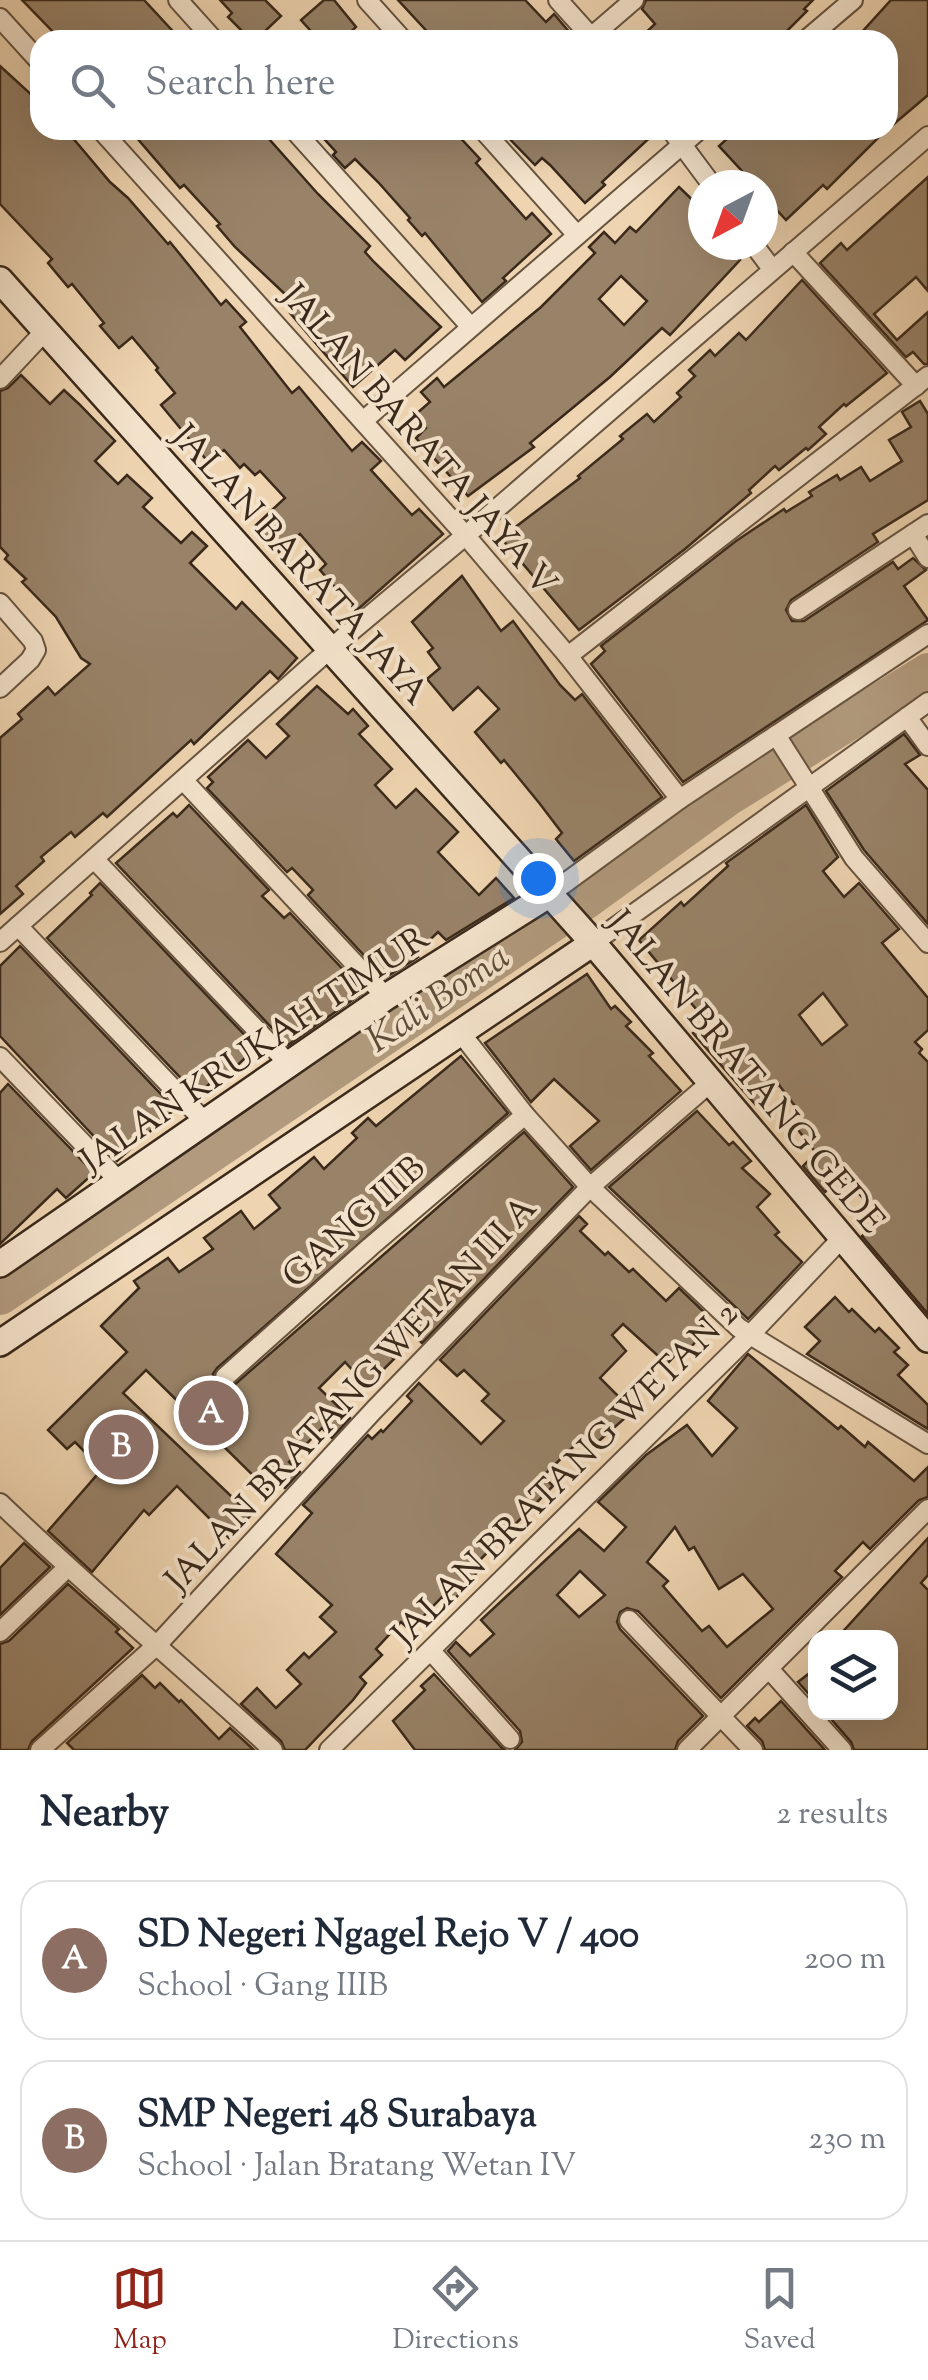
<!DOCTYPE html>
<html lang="en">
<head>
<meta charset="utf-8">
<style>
	body { margin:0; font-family:"Sorts Mill Goudy",serif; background:#f6f6f7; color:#1f2937 }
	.controls { position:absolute; right:30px; bottom:30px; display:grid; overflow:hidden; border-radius:20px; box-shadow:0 10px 40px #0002 }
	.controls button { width:90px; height:90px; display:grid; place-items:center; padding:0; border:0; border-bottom:2px solid #e0e1e3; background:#fff; color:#1f2937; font:50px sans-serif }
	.compass { position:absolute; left:688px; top:170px; width:90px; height:90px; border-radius:50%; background:#fff; box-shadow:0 10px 40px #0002; rotate:221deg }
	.you { position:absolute; left:538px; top:878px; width:35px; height:35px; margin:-25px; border:8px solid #fff; border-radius:50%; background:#1a73e8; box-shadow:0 0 0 15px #1a73e833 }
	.badge { display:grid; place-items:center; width:65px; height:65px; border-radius:50%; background:#8f2418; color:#fff; font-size:32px; font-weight:700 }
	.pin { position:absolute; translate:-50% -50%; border:5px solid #fff; box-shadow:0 2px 10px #0006 }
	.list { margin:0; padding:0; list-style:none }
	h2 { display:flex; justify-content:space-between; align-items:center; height:130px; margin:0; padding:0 40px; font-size:42px }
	h2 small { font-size:32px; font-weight:400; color:#747a83 }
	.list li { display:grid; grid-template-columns:65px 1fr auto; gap:30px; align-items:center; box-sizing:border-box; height:160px; margin:0 20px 20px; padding:0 20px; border:2px solid #e0e1e3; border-radius:30px }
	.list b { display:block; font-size:38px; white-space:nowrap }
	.list p { margin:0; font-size:32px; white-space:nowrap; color:#747a83 }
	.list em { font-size:32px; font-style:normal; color:#747a83 }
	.icon { flex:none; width:55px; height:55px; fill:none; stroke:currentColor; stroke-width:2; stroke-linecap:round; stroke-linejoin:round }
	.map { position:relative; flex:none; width:928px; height:1750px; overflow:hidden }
	.search { position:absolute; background:#fff; box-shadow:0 10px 40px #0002; left:30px; right:30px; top:30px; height:110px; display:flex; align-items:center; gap:25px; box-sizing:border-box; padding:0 35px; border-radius:30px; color:#747a83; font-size:38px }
	.sheet { height:490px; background:#fff }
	nav { display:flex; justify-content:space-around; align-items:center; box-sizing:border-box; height:140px; border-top:2px solid #e0e1e3; background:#fff; font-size:28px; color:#747a83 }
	nav a { display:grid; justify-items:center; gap:5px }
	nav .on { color:#8f2418 }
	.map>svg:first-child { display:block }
</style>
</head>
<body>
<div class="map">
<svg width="928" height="1750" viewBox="0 0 928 1750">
	<rect width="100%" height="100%" fill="#eed4b0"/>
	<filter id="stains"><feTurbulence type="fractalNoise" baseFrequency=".002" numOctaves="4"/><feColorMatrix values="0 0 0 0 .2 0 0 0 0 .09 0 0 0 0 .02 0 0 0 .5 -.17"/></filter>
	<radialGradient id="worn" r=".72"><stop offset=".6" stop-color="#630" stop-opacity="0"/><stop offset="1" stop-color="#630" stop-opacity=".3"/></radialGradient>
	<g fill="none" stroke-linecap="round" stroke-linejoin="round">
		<path stroke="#b19a7d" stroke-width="38" d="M0 1296 589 898 728 797 928 672"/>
	</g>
	<g fill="#988268" stroke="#3a291b" stroke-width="2.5" fill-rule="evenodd">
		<path d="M22 0H144L181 40H61Z"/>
		<path d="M220 0H265L281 16 265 31 273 40H251L228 17 232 13Z"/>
		<path d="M324 0H334L356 27 342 40H319L301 20Z"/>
		<path d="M398 0H525L546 22 554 14 576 40H435Z"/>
		<path d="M646 0H813L804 9 807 11 778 40H638L655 24 642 9Z"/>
		<path d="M891 0H928V95L888 129V40H870L862 32Z"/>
		<path d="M0 66 35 98 40 107V130H66L110 182 128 198 168 244 170 242 221 305 226 300 246 322 240 327 292 393 299 387 352 451 362 442 381 461 371 470 412 515 419 509 443 534 356 611 320 570 326 564 300 534 279 552 256 525 285 498 260 471 255 475 244 464 240 468 224 450 209 463 161 405 175 393 156 370 158 368 132 337 119 348 100 326 104 323 72 284 68 287 48 263 52 259 0 204Z"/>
		<path d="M130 130H261L318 194 370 246 365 252 374 262 441 327 405 360 395 350 353 387 290 313 293 309 283 299 287 296 235 247 217 226 220 224 184 185 180 188Z"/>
		<path d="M316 130H453L480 159 476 163 526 219 532 213 551 234 503 278 506 281 482 302 425 233 422 236 408 220 410 218 378 182 355 159 345 168 333 155 336 152Z"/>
		<path d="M501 130H658L602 182 605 185 585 203 550 165 542 158 535 165Z"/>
		<path d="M737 130H886L827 189 823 185 786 220 763 195V185H755L719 146Z"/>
		<path d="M928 177V291L916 277 874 314 897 340 928 312V364H924L913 352 906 357 820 263 841 243 847 250Z"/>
		<path d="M679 187 703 210V245H725L740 260 670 335 662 328 610 377 530 443 534 447 468 496 416 438 426 428 415 415 430 402 421 392 437 378 444 387 541 307 595 253 589 247 604 232 615 243 630 227 636 232ZM621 276 647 301 624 325 599 299Z"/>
		<path d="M802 280 887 373 846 406 844 404 819 427 826 434 808 450 806 448 779 470 775 466 749 490 751 493 685 549 579 630 501 538 580 478 578 476 623 439 620 436 647 414 654 422 681 397 677 393 695 376 689 370 710 350 715 356 739 333 746 340Z"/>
		<path d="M21 375 50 404 64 390 79 404 115 441 95 461 118 484 127 475 152 498 143 507 181 543 192 532 207 546 190 563 236 609 242 602 297 658 278 679 270 671 194 744 191 740 107 817 103 813 75 837 71 832 41 857 44 861 16 886 23 894 0 914V738L22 719 18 714 48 687 55 695 90 664 81 658 56 617 22 582 26 579 5 559 8 555 0 547V391L8 388Z"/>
		<path d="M920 401 928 414V500L873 534 878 542 791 600 786 610 792 621H804L893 562 898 569 913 558 926 570 904 586 928 620 683 782 591 664 605 651 601 646 736 541 784 509 786 512 812 496 809 492 837 475 840 480 861 467 870 481 902 461 889 440 911 427 902 412Z"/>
		<path d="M462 576 501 631 513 621 560 685 575 700 582 694 662 797 574 861 556 839 562 833 540 804 504 760 501 763 475 732 499 709 478 687 453 710 427 679 440 668 428 652 433 648 412 622Z"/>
		<path d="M317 686 348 714 353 709 368 726 359 734 392 769 375 785 396 808 416 789 458 832 438 852 479 895 496 878 514 898 446 940 438 932 415 954 418 957 414 960 385 978 308 895 313 890 292 868 287 872 207 788 213 782 208 777 248 740 266 758 289 736 277 724Z"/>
		<path d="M904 734 920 755 905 764 928 790V924L864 850 826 791Z"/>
		<path d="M189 805 269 890 262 896 284 918 290 913 364 992 288 1045 116 863 173 813 177 817Z"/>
		<path d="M806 805 838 857 823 871 844 897 859 883 899 929 882 943 928 998V1030L915 1042 922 1049 919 1053 928 1062V1314L862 1236 881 1218 843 1176 825 1192 803 1166 816 1153 788 1117 798 1110 779 1085 755 1104 693 1033 706 1021 639 940 681 902 684 906 728 866 726 863ZM823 993 847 1025 822 1045 799 1015Z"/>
		<path d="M100 883 256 1047 226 1077 222 1073 197 1095 47 938 92 895 90 893Z"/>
		<path d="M20 946 175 1109 117 1161 0 1036V966Z"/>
		<path d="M587 974 611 1009 615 1006 631 1022 626 1026 653 1053 649 1056 681 1091 591 1170 570 1146 599 1121 554 1079 531 1102 485 1043Z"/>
		<path d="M461 1056 508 1113 217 1368 213 1374 215 1385 222 1389 233 1386 524 1132 573 1187 422 1343 399 1321 377 1343 394 1359 367 1386 345 1362 319 1388 350 1418 332 1438 322 1428 289 1462 300 1472 285 1488 281 1485 272 1494 146 1370 123 1393 251 1515 229 1538 177 1486 149 1515 144 1510 92 1572 48 1531 102 1469 75 1442 67 1449 48 1430 127 1352 101 1326 139 1288 134 1281 168 1258 179 1272 213 1249 204 1238 241 1211 254 1229 280 1208 269 1195 314 1157 324 1169 357 1138 352 1133 368 1118 376 1126Z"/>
		<path d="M8 1084 94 1173 66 1198 57 1189 0 1244V1093Z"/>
		<path d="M697 1111 729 1145 733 1142 751 1161 742 1168 770 1194 757 1207 779 1232 775 1235 802 1262 748 1319 609 1187Z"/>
		<path d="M579 1216 587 1224 580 1231 605 1255 608 1252 629 1272 633 1269 666 1301 679 1288 705 1313 697 1321 707 1330 686 1352 682 1348 667 1364 623 1324 612 1335 626 1351 600 1378 633 1411 592 1447 583 1438 572 1448 543 1476 553 1486 473 1567 478 1571 450 1605 442 1597 410 1630 401 1622 376 1649 382 1655 360 1677 366 1683 353 1700 305 1750H285L281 1741 241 1704 257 1688 276 1708 301 1684 287 1670 304 1653 309 1658 336 1632 320 1617 332 1605 276 1554 312 1513 303 1505 368 1435 372 1439 381 1430 383 1432 412 1401 407 1396 419 1383 481 1444 504 1421 482 1401 489 1394 464 1370 457 1376 440 1360Z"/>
		<path d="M835 1297 849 1312 852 1309 875 1332 879 1328 899 1348 894 1352 908 1365 898 1375 928 1405V1429L807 1354 820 1341 805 1327Z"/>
		<path d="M748 1354 838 1429 841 1426 865 1447 868 1442 914 1481 928 1467V1497L919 1500 870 1549 863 1542 835 1571 842 1577 721 1698 638 1611 627 1608 620 1612 617 1622 620 1629 703 1716 678 1741 675 1750H515L522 1742 520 1731 448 1651 456 1642 470 1656 494 1634 481 1620 579 1529 604 1551 626 1527 598 1502 646 1455 687 1425 712 1456 737 1428 708 1401ZM675 1527 689 1550 694 1547 719 1589 743 1574 773 1609 727 1647 709 1626 702 1631 663 1586 668 1581 647 1562ZM580 1571 605 1595 579 1617 557 1595Z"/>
		<path d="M928 1538V1575L921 1583 928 1590V1750H854L851 1742 825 1712H890V1638H837Z"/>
		<path d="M24 1543 50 1567 0 1615V1568Z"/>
		<path d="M68 1584 119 1629 116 1632 133 1648 32 1741 28 1750H0V1644L9 1641Z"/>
		<path d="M816 1668V1702L798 1682Z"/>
		<path d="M434 1674 501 1747 505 1750H415L393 1721 425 1690 421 1686Z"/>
		<path d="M142 1675 155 1688 160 1683 179 1702 181 1700 219 1739 230 1728 254 1750H74L67 1743Z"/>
		<path d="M781 1701 825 1750H765L762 1741 747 1726 755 1718 759 1722Z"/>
	</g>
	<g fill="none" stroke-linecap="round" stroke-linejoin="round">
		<defs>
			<g id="street">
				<path d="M178 0 214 40"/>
				<path d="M367 0 403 40"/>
				<path d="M558 0 594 40"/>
				<path d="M0 18 40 62"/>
				<path d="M591 37 634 0"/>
				<path d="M806 40 853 0"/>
				<path d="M101 130 466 536 568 656 680 799"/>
				<path d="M294 130 470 326"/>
				<path d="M483 130 577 235"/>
				<path d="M671 130 712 185"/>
				<path d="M754 245 772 269"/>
				<path d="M793 252 916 386"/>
				<path d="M0 379 45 331"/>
				<path d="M363 421 699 130"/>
				<path d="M913 534 928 558"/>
				<path d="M0 603 33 641 36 650 30 660 0 688"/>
				<path d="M798 610 928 524"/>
				<path d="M568 656 928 376"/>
				<path d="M907 717 928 746"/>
				<path d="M776 735 854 858 928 943"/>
				<path d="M184 781 386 997"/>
				<path d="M95 860 289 1064"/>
				<path d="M550 894 680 799 928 634"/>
				<path d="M18 926 205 1122"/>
				<path d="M0 942 330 649 472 530 928 136"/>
				<path d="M593 943 928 702"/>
				<path d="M460 1032 525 1115 590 1187 739 1328 928 1444"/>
				<path d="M0 1057 119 1181"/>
				<path d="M225 1377 370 1247 525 1115"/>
				<path d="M0 1503C88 1588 183 1667 273 1750"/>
				<path d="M629 1620 753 1750"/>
				<path d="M0 1632 67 1568"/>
				<path d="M431 1651 510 1739"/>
				<path d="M770 1670 842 1750"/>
				<path d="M40 1750 158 1644 374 1410 590 1187 711 1082"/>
				<path d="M329 1750 749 1336 842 1238"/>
				<path d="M687 1750 928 1509"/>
			</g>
			<g id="secondary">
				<path d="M0 280 588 937 928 1339"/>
				<path d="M0 1264 386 997 550 894"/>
				<path d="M0 1343 593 943"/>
			</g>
		</defs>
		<use href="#street" stroke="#675440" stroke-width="22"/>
		<use href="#secondary" stroke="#3a291b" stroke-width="30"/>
		<use href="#street" stroke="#f4e3cc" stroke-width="18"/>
		<use href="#secondary" stroke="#f4e3cc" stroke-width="25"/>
	</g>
	<g text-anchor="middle" stroke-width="8" stroke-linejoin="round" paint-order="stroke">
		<g font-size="35" fill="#3a291b" stroke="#f4e3cc">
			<text transform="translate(420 439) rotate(49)" y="12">JALAN BARATA JAYA V</text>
			<text transform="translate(301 564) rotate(48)" y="12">JALAN BARATA JAYA</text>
			<text transform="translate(254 1048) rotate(-34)" y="12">JALAN KRUKAH TIMUR</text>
			<text transform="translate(747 1071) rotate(50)" y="12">JALAN BRATANG GEDE</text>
			<text transform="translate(353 1221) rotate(-42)" y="12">GANG IIIB</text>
			<text transform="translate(350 1393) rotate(-47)" y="12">JALAN BRATANG WETAN III A</text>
			<text transform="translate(564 1473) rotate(-45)" y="12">JALAN BRATANG WETAN 2</text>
		</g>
		<g font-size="38" font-style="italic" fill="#5e4b38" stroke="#f4e3cc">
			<text transform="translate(437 997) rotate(-34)" y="13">Kali Boma</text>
		</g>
	</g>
	<rect width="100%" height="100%" filter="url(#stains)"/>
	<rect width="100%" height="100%" fill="url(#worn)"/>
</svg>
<div class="controls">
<button><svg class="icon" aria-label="layers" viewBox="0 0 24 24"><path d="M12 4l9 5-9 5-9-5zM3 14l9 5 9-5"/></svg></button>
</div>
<svg class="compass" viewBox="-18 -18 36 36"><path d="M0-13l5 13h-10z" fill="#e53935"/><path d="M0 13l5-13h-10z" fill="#747a83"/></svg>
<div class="you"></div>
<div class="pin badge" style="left:211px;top:1413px;background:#8d6e63">A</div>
<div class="pin badge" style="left:121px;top:1447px;background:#8d6e63">B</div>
<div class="search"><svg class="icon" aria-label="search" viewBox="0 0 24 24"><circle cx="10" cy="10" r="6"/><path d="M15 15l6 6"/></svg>Search here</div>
</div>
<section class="sheet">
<h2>Nearby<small>2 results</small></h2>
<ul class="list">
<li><span class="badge" style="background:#8d6e63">A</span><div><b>SD Negeri Ngagel Rejo V / 400</b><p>School · Gang IIIB</p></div><em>200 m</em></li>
<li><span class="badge" style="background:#8d6e63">B</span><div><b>SMP Negeri 48 Surabaya</b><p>School · Jalan Bratang Wetan IV</p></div><em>230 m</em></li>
</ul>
</section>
<nav>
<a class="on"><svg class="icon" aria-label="map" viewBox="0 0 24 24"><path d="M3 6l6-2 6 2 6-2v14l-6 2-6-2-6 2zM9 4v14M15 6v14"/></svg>Map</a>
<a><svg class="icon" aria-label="directions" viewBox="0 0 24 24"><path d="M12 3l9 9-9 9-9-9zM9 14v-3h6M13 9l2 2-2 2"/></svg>Directions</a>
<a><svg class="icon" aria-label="saved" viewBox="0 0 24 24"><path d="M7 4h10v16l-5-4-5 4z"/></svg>Saved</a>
</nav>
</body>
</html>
